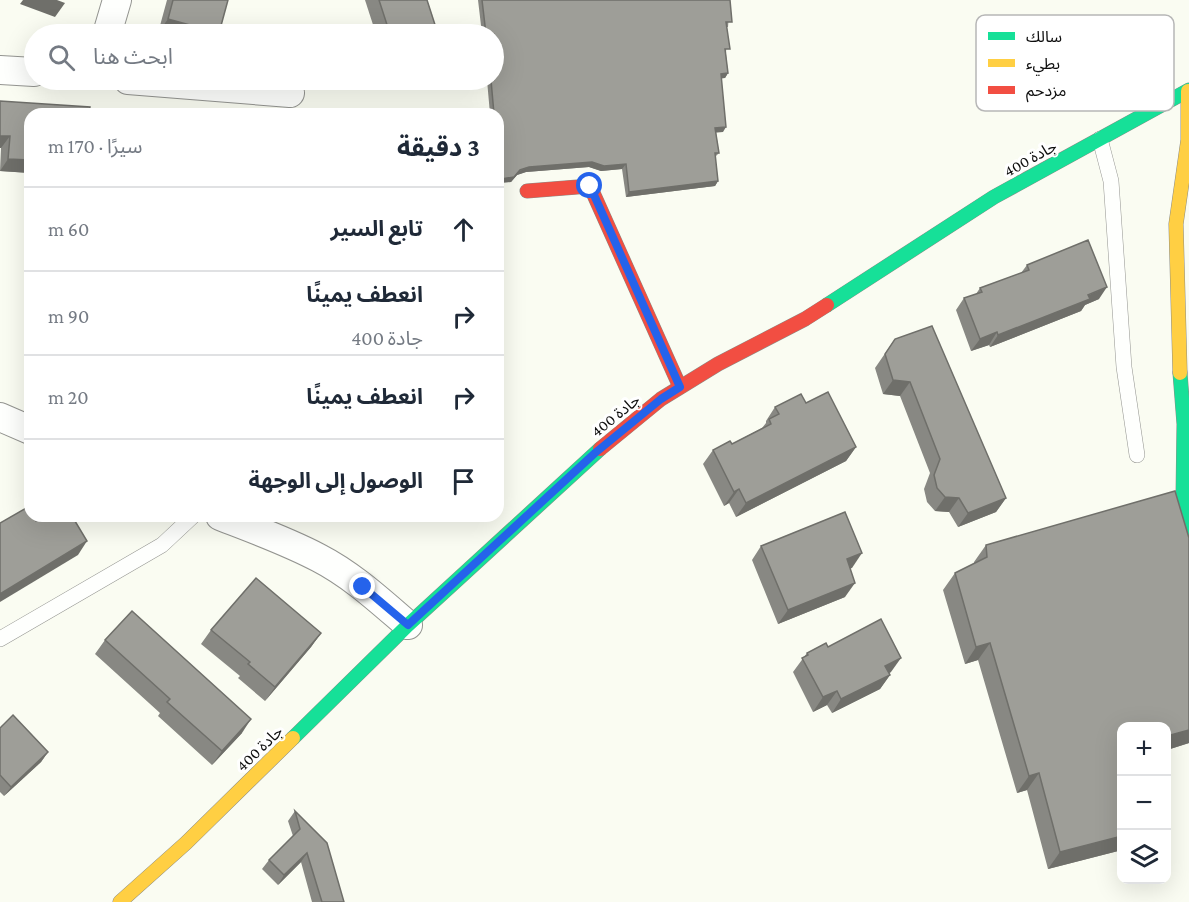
<!DOCTYPE html>
<html lang="ar">
<head>
<meta charset="utf-8">
<style>
	body { margin:0; font-family:"Crimson Pro","Noto Sans Arabic",serif; background:#f6f6f7; color:#1f2937; direction:rtl }
	.controls { position:absolute; right:18px; bottom:18px; display:grid; overflow:hidden; border-radius:12px; box-shadow:0 6px 24px #0002 }
	.controls button { width:54px; height:54px; display:grid; place-items:center; padding:0; border:0; border-bottom:2px solid #e0e1e3; background:#fff; color:#1f2937; font:30px sans-serif }
	.stop { position:absolute; width:18px; height:18px; margin:-14px; border:4px solid #2563eb; border-radius:50%; background:#fff }
	.stop.end { background:#2563eb; border-color:#fff; box-shadow:0 2px 6px #0008 }
	.list { margin:0; padding:0; list-style:none }
	h2 { display:flex; justify-content:space-between; align-items:center; height:78px; margin:0; padding:0 24px; font-size:26px }
	h2 small { font-size:20px; font-weight:400; color:#747a83 }
	.list li { display:grid; grid-template-columns:39px 1fr auto; gap:18px; align-items:center; box-sizing:border-box; height:84px; padding:0 24px; border-top:2px solid #e0e1e3 }
	.list b { display:block; font-size:22px; white-space:nowrap }
	.list p { margin:0; font-size:20px; white-space:nowrap; color:#747a83 }
	.list em { font-size:20px; font-style:normal; color:#747a83 }
	.icon { flex:none; width:33px; height:33px; fill:none; stroke:currentColor; stroke-width:2; stroke-linecap:round; stroke-linejoin:round }
	.map { position:relative; flex:none; width:1189px; height:902px; overflow:hidden; direction:ltr }
	.search { position:absolute; background:#fff; box-shadow:0 6px 24px #0002; left:24px; top:24px; width:480px; height:66px; display:flex; align-items:center; gap:15px; box-sizing:border-box; padding:0 21px; border-radius:33px; color:#747a83; font-size:22px }
	.panel { position:absolute; background:#fff; box-shadow:0 6px 24px #0002; left:24px; top:108px; width:480px; height:414px; border-radius:18px; direction:rtl }
	.map>svg:first-child { display:block }
</style>
</head>
<body>
<div class="map">
<svg width="1189" height="902" viewBox="0 0 1189 902">
	<rect width="100%" height="100%" fill="#fafcf2"/>
	<g fill="none" stroke-linecap="round" stroke-linejoin="round">
		<defs>
			<g id="lane">
				<path d="M1100 139 1111 181 1124 367 1137 455"/>
				<path d="M0 639 162 545 193 516"/>
			</g>
			<g id="street">
				<path d="M107 34 117 0"/>
				<path d="M0 70 34 72"/>
				<path d="M128 80 290 93"/>
				<path d="M0 417 30 430"/>
				<path d="M220 516C253 529 287 541 319 558 352 575 380 601 408 625"/>
			</g>
			<g id="fast">
				<path d="M827 305 994 197 1189 90"/>
				<path d="M1180 373 1184 424 1183 497 1189 529"/>
				<path d="M293 738 408 625 600 449"/>
			</g>
			<g id="slow">
				<path d="M1180 373 1176 224 1188 140V91"/>
				<path d="M120 902 186 843 293 738"/>
			</g>
			<g id="jam">
				<path d="M527 191 590 186 680 387"/>
				<path d="M600 449 661 399 718 364 805 319 827 305"/>
			</g>
		</defs>
		<use href="#lane" stroke="#949591" stroke-width="16"/>
		<use href="#street" stroke="#949591" stroke-width="30"/>
		<use href="#fast" stroke="#8b8c87" stroke-width="15"/>
		<use href="#slow" stroke="#8b8c87" stroke-width="15"/>
		<use href="#jam" stroke="#8b8c87" stroke-width="15"/>
		<use href="#lane" stroke="#fefffd" stroke-width="15"/>
		<use href="#street" stroke="#fefffd" stroke-width="28"/>
		<use href="#fast" stroke="#16e098" stroke-width="14"/>
		<use href="#slow" stroke="#ffcf43" stroke-width="14"/>
		<use href="#jam" stroke="#f24e42" stroke-width="14"/>
	</g>
	<g fill="#888883">
		<path d="M167 0H228L158 33Z"/>
		<path d="M365 0H427L438 34H376Z"/>
		<path d="M478 0H730L728 27H727L726 54 728 73 725 78H721L723 132H716L719 153 715 157 718 181 715 186 626 197 622 169 601 171 589 167 526 172 517 175 511 182 498 183V114H490L487 80H494V34H482Z"/>
		<path d="M0 101 30 114V173L0 171 1 148Z"/>
		<path d="M1027 265 1099 299 1085 305 1081 311 990 347 989 345 971 351 956 310 964 298 976 294 980 288 1021 273Z"/>
		<path d="M895 339 1006 498 996 512 958 527 949 512 935 511 927 502 924 489 930 473 900 396 883 394 875 368Z"/>
		<path d="M806 403 856 447 846 461 736 517 729 503 724 506 703 464 713 450 732 444 762 428 766 423V421L775 407Z"/>
		<path d="M1189 538V743L1167 750V726H1122V850L1048 869 1027 790 1017 793 978 660 965 664 943 590 955 573 974 564V562L986 545Z"/>
		<path d="M761 546 852 568H850L845 597 778 624 752 560Z"/>
		<path d="M211 630 321 633 311 647 265 701 238 678 240 676 201 644Z"/>
		<path d="M105 640 242 733 212 765 158 716 160 713 95 654Z"/>
		<path d="M828 647 891 672 889 673 890 675 880 689 832 713 827 705 813 712 793 672 807 653Z"/>
		<path d="M0 728 48 752 41 762 4 796 0 792Z"/>
		<path d="M295 811 344 902H312L301 862 278 885 262 869 269 860 293 836 288 821Z"/>
	</g>
	<g fill="#6f6f6a">
		<path d="M23 0H57L65 3 55 17 20 4Z"/>
		<path d="M168 19 219 33 218 34H164L158 33Z"/>
		<path d="M728 73 725 78 718 79 721 74Z"/>
		<path d="M726 127 723 132 712 133 715 128Z"/>
		<path d="M0 136H10L1 148H0Z"/>
		<path d="M8 159 30 160V173L0 171Z"/>
		<path d="M592 162 626 164 622 169 601 171 589 167 526 172 517 175 511 182 498 183 501 179 529 167Z"/>
		<path d="M718 181 715 186 626 197 629 192Z"/>
		<path d="M1107 287 1099 299 1085 305 1081 311 990 347 998 335Z"/>
		<path d="M997 332 989 345 971 351 980 339Z"/>
		<path d="M893 380 910 382 900 396 883 394Z"/>
		<path d="M856 447 846 461 736 517 746 503Z"/>
		<path d="M739 489 729 503 724 506 734 492Z"/>
		<path d="M945 497 959 498 949 512 935 511Z"/>
		<path d="M1006 498 996 512 958 527 968 513Z"/>
		<path d="M87 541 78 555 0 602V594Z"/>
		<path d="M862 553 852 568 837 573 847 559Z"/>
		<path d="M855 583 845 597 778 624 788 610Z"/>
		<path d="M321 633 311 647 265 701 275 687Z"/>
		<path d="M990 643 978 660 965 664 976 647Z"/>
		<path d="M901 658 891 672 876 680 885 666Z"/>
		<path d="M890 675 880 689 832 713 841 699Z"/>
		<path d="M837 691 827 705 813 712 823 697Z"/>
		<path d="M251 719 242 733 212 765 222 751Z"/>
		<path d="M1189 730V743L1167 750V736Z"/>
		<path d="M48 752 41 762 4 796 11 787Z"/>
		<path d="M1039 773 1027 790 1017 793 1029 776Z"/>
		<path d="M1122 836V850L1048 869 1060 852Z"/>
		<path d="M307 853 301 862 278 885 284 875Z"/>
	</g>
	<g fill="#9e9e98" stroke="#6f6f6a" stroke-width="1.5">
		<path d="M173 0H228L219 33 168 19Z"/>
		<path d="M379 0H427L438 34H390Z"/>
		<path d="M482 0H730L732 22H726L730 49H725L728 73 721 74 726 127 715 128 719 153H715L718 181 629 192 626 164 604 166 592 162 529 167 520 170 514 177 501 179 498 153V114H494L491 80H494V34H486Z"/>
		<path d="M0 101 90 107 89 114H30V160L8 159 10 136H0Z"/>
		<path d="M1088 240 1107 287 1088 295 1090 299 998 335 997 332 980 339 964 298 982 292 980 288 1029 270 1027 265Z"/>
		<path d="M932 326 1006 498 968 513 959 498 945 497 937 488 934 475 940 459 910 382 893 380 885 354 895 339Z"/>
		<path d="M828 392 856 447 746 503 739 489 734 492 713 450 730 441 732 444 771 424 769 419 779 414 775 407 801 394 806 403Z"/>
		<path d="M1175 491 1189 538V730L1167 736V726H1122V836L1060 852 1039 773 1029 776 990 643 976 647 955 573 987 557 986 545Z"/>
		<path d="M28 507 30 511V516H33L36 521 44 516H72L87 541 0 594V523Z"/>
		<path d="M845 512 862 553 847 559 855 583 788 610 761 546Z"/>
		<path d="M256 578 321 633 275 687 248 664 250 662 211 630Z"/>
		<path d="M132 611 251 719 222 751 167 702 170 699 105 640Z"/>
		<path d="M881 619 901 658 885 666 890 675 841 699 837 691 823 697 802 658 808 655 807 653 826 643 828 647Z"/>
		<path d="M13 715 48 752 11 787 0 775V728Z"/>
		<path d="M295 811 327 843 344 902H322L307 853 284 875 269 860 300 829Z"/>
	</g>
	<g fill="none" stroke-linecap="round" stroke-linejoin="round">
		<path stroke="#2563eb" stroke-width="8" d="M363 587 408 625 595 453 661 399 680 387 590 186"/>
	</g>
	<g text-anchor="middle" stroke-width="6" stroke-linejoin="round" paint-order="stroke">
		<g font-size="16" fill="#0e0e0e" stroke="#fff">
			<text transform="translate(1030 158) rotate(-29)" y="6">جادة 400</text>
			<text transform="translate(615 415) rotate(-39)" y="6">جادة 400</text>
			<text transform="translate(259 748) rotate(-44)" y="6">جادة 400</text>
		</g>
	</g>
	<rect x="976" y="15" width="198" height="96" rx="9" fill="#fff" stroke="#b7b7b7" stroke-width="1.5"/>
	<rect x="988" y="32" width="27" height="8" fill="#16e098"/>
	<rect x="988" y="59" width="27" height="8" fill="#ffcf43"/>
	<rect x="988" y="86" width="27" height="8" fill="#f24e42"/>
	<g font-size="16" fill="#0e0e0e">
		<text x="1026" y="42">سالك</text>
		<text x="1026" y="69">بطيء</text>
		<text x="1026" y="96">مزدحم</text>
	</g>
</svg>
<div class="controls">
<button>+</button>
<button>−</button>
<button><svg class="icon" aria-label="layers" viewBox="0 0 24 24"><path d="M12 4l9 5-9 5-9-5zM3 14l9 5 9-5"/></svg></button>
</div>
<div class="stop" style="left:590px;top:186px"></div>
<div class="stop end" style="left:363px;top:587px"></div>
<div class="search"><svg class="icon" aria-label="search" viewBox="0 0 24 24"><circle cx="10" cy="10" r="6"/><path d="M15 15l6 6"/></svg>ابحث هنا</div>
<section class="panel">
<h2>3 دقيقة<small>سيرًا · 170 m</small></h2>
<ul class="list">
<li><svg class="icon" aria-label="ahead" viewBox="0 0 24 24"><path d="M12 20V5M6 11l6-6 6 6"/></svg><div><b>تابع السير</b></div><em>60 m</em></li>
<li><svg class="icon" aria-label="right" viewBox="0 0 24 24"><path d="M7 20v-9h11M14 6l5 5-5 5"/></svg><div><b>انعطف يمينًا</b><p>جادة 400</p></div><em>90 m</em></li>
<li><svg class="icon" aria-label="right" viewBox="0 0 24 24"><path d="M7 20v-9h11M14 6l5 5-5 5"/></svg><div><b>انعطف يمينًا</b></div><em>20 m</em></li>
<li><svg class="icon" aria-label="arrive" viewBox="0 0 24 24"><path d="M6 21V4h12l-3 4 3 4H6"/></svg><div><b>الوصول إلى الوجهة</b></div></li>
</ul>
</section>
</div>
</body>
</html>
